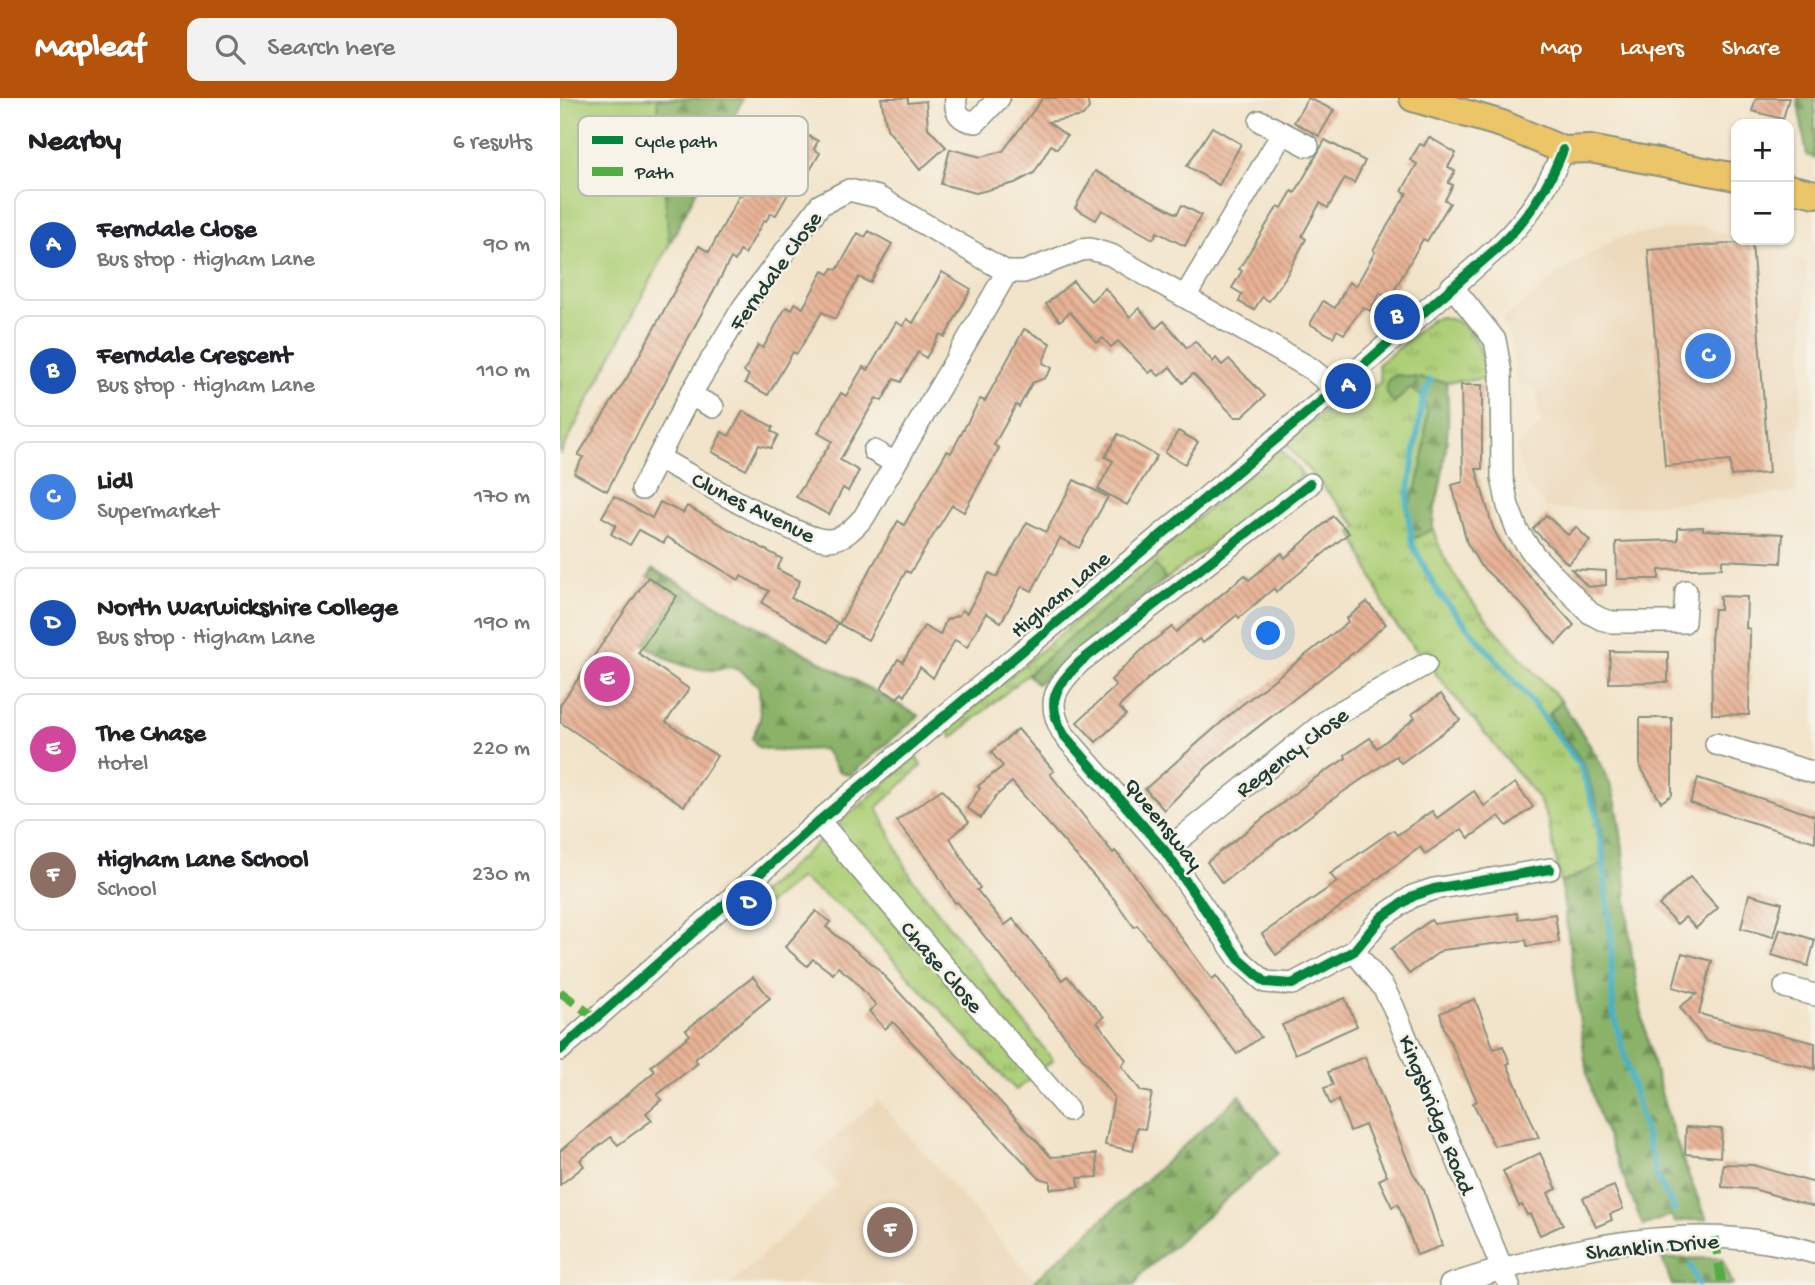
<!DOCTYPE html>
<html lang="en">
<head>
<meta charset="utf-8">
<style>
	body { margin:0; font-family:"Gochi Hand",sans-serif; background:#f2f2f2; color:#202124 }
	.controls { position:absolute; right:21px; top:21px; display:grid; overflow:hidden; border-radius:14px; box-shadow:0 2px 5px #0004 }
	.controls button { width:63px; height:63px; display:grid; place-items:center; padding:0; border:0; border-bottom:2px solid #e0e0e0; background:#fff; color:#202124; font:35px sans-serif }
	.you { position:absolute; left:709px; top:536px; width:24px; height:24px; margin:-18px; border:5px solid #fff; border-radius:50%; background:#1a73e8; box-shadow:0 0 0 10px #1a73e833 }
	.badge { display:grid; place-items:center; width:46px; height:46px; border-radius:50%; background:#b45309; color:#fff; font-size:23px; font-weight:700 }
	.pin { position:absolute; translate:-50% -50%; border:4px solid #fff; box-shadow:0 2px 7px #0006 }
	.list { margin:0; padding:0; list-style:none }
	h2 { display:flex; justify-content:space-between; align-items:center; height:91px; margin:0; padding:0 28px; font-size:30px }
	h2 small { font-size:23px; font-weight:400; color:#757577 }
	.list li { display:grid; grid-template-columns:46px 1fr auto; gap:21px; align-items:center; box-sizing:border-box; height:112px; margin:0 14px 14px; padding:0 14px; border:2px solid #e0e0e0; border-radius:14px }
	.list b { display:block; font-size:26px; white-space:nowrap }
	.list p { margin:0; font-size:23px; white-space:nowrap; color:#757577 }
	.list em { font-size:23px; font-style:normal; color:#757577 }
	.icon { flex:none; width:38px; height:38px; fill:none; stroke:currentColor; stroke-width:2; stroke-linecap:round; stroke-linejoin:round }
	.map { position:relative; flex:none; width:1255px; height:1187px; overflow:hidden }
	header { display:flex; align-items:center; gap:42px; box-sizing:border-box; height:98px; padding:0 35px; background:#b45309; color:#fff }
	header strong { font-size:33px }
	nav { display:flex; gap:38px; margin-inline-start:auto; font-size:24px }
	.search { width:490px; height:63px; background:#f2f2f2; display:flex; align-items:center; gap:18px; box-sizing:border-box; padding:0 24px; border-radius:14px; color:#757577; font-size:26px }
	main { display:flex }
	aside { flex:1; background:#fff }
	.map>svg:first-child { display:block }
</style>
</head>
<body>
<header>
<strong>Mapleaf</strong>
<div class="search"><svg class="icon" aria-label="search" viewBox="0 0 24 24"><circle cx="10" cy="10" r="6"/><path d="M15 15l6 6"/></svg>Search here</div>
<nav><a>Map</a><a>Layers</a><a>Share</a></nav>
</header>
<main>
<aside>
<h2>Nearby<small>6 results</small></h2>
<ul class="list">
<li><span class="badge" style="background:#1a4fb4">A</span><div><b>Ferndale Close</b><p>Bus stop · Higham Lane</p></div><em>90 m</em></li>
<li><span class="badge" style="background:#1a4fb4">B</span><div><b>Ferndale Crescent</b><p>Bus stop · Higham Lane</p></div><em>110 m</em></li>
<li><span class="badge" style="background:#3f7fe0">C</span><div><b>Lidl</b><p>Supermarket</p></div><em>170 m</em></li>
<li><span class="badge" style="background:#1a4fb4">D</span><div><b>North Warwickshire College</b><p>Bus stop · Higham Lane</p></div><em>190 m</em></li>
<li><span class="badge" style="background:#d1479c">E</span><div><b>The Chase</b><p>Hotel</p></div><em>220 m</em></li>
<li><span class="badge" style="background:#8d6e63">F</span><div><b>Higham Lane School</b><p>School</p></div><em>230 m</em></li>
</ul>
</aside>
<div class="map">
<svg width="1255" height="1187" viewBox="0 0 1255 1187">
	<defs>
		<pattern id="grass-tufts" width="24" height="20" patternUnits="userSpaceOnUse" patternTransform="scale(1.75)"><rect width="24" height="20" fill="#adcf77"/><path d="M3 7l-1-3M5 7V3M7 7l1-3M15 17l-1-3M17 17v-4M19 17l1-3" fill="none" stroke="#8ca962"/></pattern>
		<pattern id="forest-firs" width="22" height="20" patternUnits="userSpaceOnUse" patternTransform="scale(1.75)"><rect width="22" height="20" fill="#8ab268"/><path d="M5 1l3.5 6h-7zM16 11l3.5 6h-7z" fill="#709256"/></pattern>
		<pattern id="building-back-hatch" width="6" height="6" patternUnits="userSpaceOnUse" patternTransform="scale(1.75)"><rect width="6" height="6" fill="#e8b295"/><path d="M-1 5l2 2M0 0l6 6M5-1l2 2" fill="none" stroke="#bb927a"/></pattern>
	</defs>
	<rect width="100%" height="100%" fill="#f7f3e8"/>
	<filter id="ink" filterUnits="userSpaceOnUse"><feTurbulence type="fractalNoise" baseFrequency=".0143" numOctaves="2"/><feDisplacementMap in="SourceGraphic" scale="14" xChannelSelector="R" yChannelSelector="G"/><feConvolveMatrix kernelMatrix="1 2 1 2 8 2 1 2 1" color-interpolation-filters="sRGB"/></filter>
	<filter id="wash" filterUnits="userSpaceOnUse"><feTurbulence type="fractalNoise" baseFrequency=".00686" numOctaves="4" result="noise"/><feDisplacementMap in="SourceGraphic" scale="28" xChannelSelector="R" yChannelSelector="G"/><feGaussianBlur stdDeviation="1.57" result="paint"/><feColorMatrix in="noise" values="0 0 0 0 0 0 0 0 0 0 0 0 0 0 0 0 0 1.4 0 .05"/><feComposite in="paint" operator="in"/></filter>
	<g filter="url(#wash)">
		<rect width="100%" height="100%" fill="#f2e4ca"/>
		<g fill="#ecd8ba">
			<path d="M1140 127 1247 165 1237 394 1034 412 987 410 968 388 955 350 981 327 977 290 956 285 952 245 942 222 1000 174 1059 139Z"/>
			<path d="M318 1002 479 1187H170L278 1087 253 1058Z"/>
		</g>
		<g fill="url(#grass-tufts)" stroke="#668656" stroke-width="2">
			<path d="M880 219C914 222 923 252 926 281L886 284 836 277 834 306 849 290 863 299 867 313 864 355 859 382 846 414 851 441 873 431C893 497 956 552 1001 603L988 617 1023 665 1040 717 1046 764 1001 785 988 722 978 700 830 520 792 434 798 429 726 346 796 286 807 293 821 284 818 267 871 222Z"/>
			<path d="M720 350 743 377 606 481 596 468 392 640 388 631Z"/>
			<path d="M356 658 361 668 317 710 351 779 493 962 456 992 290 816 240 780 194 817 189 805Z"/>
		</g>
		<g fill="url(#forest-firs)" stroke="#54784e" stroke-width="2">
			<path d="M97 0 183 1 109 147Z"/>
			<path d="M1237 0H1255V60L1247 57Z"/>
			<path d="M836 277 886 284C891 317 887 344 882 377 880 396 872 411 873 431L851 442 846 414 859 382 864 355 867 313 863 299 849 290 834 306 826 294 828 282Z"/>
			<path d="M596 467 606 481 477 586 468 576Z"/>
			<path d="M93 471 359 618 290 677 278 673 264 651 214 653 198 649 192 640 200 622 199 589C191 581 184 573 173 570 167 568 162 571 156 572 129 573 105 562 84 546L117 498 88 479Z"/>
			<path d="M1001 603C1019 633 1047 666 1055 701 1067 754 1065 811 1073 865 1085 948 1112 1045 1147 1121L1114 1124 1111 1117 1083 1128 1039 1018 1027 976 1001 785 1046 764 1040 717 1023 665 988 617Z"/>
			<path d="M680 997 719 1055 582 1175 575 1187H479L475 1182Z"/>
			<path d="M1162 1160 1173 1187H1112L1102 1161Z"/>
		</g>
		<path fill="#adcf77" stroke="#668656" stroke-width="2" d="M0 0H97L109 147 0 357Z"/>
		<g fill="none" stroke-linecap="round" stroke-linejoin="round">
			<g stroke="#48b2c5" stroke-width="6">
				<path d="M871 282 863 299 847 405 852 446 879 496 963 593 1020 667 1036 715 1042 751 1051 839 1053 914 1097 1079 1115 1112"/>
				<path d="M1131 1168 1138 1187"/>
			</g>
		</g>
		<g id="blocks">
			<g fill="url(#building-back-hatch)">
				<path d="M321 0H348V5L366 3 368 30 386 49 360 72 327 31Z"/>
				<path d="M483 0H527L529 10 523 18 488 24 507 38 497 51 491 47 474 75 455 85 416 95 381 86 390 51 421 59 443 53Z"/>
				<path d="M748 0 774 12 759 38 734 24Z"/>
				<path d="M1196 0H1229L1223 21 1192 13Z"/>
				<path d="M652 29 681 46 659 87 627 68Z"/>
				<path d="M234 30 258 43 254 51 260 55 246 79 240 75 216 117 211 115 206 123 204 122 185 156 180 153 175 163 171 160 47 393 14 375 23 359 18 357 68 278 139 148 149 154 179 98 190 94 222 35 229 39Z"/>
				<path d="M869 39 896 55 888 69 895 73 888 85 893 87 885 102 890 105 867 143 863 141 830 200 820 195 810 213 803 209 784 236 777 232 773 239 750 226 763 203 775 210 789 184 796 188 815 154 813 152 847 95 842 93 857 66 850 62 860 46 864 48Z"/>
				<path d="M765 42 805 63 794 85 785 80 768 110 760 105 742 138 746 141 725 180 709 203 702 199 694 212 679 204 682 196 672 190 682 173 679 171 718 108 722 110 732 93 735 95Z"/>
				<path d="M535 73 617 116 622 107 641 117 625 148 597 134 593 141 542 112 536 122 515 110Z"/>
				<path d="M309 133 332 146 310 185 299 179 275 221 262 214 237 256 233 254 208 297 185 285 189 277 184 274 198 247 203 250 226 209 232 212 235 205 243 210 263 173 269 176 273 170 277 172 298 135 305 139Z"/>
				<path d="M1192 144 1209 375 1171 378 1170 363 1105 368 1088 152Z"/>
				<path d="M382 174 411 191 385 239 380 236 366 260 358 254 341 284 334 281 322 303 316 300 280 362 299 373 288 393 283 390 269 417 236 399 272 343 258 335 281 295 286 298 303 269 308 272 336 224 343 228 347 221 353 225Z"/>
				<path d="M513 183 531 203 545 190 570 219 579 210 596 230 604 223 627 250 635 243 653 264 656 260 662 267 669 261 705 298 682 319H675L633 276 623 285 610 269 599 278 593 272 589 275 558 243 551 249 543 240 537 245 510 214 500 223 486 206Z"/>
				<path d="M464 231 490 245 483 265 492 270 485 280 472 285 459 309 456 307 434 347 439 350 404 414 392 407 350 475 346 473 308 542 279 526 338 423 344 427 387 353 391 355 420 301 425 303Z"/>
				<path d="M901 287H922V371H916L933 430 944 450 1014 527 996 546 961 506 920 467 907 445 892 387 903 384Z"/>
				<path d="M183 313 213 329 211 333 218 337 211 350 199 347 186 372 152 354 162 334 169 338Z"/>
				<path d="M618 333 638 344 625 366 605 355Z"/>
				<path d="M558 336 597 358 567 407 538 391 553 363 545 359Z"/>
				<path d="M514 382 548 399 519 450 500 440 472 493 462 488 441 524 426 515 407 549 395 542 373 580 360 569 345 598 342 595 337 600 321 591 338 561 343 564 364 528 380 537 386 522 399 517 402 512 407 515 429 475 437 479 467 424 486 434Z"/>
				<path d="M54 398 92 420 100 404 123 415 127 408 222 461 217 471 240 483 231 500 278 525 268 544 202 505 209 493 181 478 179 482 107 439 104 445 79 432 70 447 51 436 56 427 42 419Z"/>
				<path d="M986 417 1008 437 1016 429 1030 443 1008 466 973 431Z"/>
				<path d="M773 418 789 435 716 494 714 490 679 520 677 517 643 545 639 541 591 578 559 609 566 617 536 644 517 624 556 588 551 582 586 548 612 529 616 534 685 477 689 482 722 455 725 460Z"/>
				<path d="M1143 429V432L1223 436 1221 465 1162 462V470L1099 472V481H1057L1056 444 1118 442V430Z"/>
				<path d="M1011 471 1046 473V487L1028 489Z"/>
				<path d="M88 479 117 498 78 555 129 591 106 624 157 658 124 708 0 624V607Z"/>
				<path d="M1160 498 1187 499 1186 530 1190 531 1189 617 1152 616 1151 542 1154 511H1160Z"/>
				<path d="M807 504 826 526 793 555 648 668 604 712 585 691 679 609 788 524 786 521Z"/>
				<path d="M1050 553 1108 554V584L1049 585Z"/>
				<path d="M881 596 900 622 841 665 836 658 767 705 662 785 647 764 752 682 786 660 785 657 810 640 817 650 855 620 852 616Z"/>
				<path d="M1080 620H1112V697L1101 704 1080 668Z"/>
				<path d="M458 631 494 673 490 676 553 755 555 753 570 771 652 881 656 878 701 939 677 956 577 827 574 829 554 801 452 684 436 698 421 720 407 710 420 690 418 688 443 668 431 654Z"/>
				<path d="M1138 680 1255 718V744L1130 705Z"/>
				<path d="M955 685 973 709 947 728 939 718 909 740 902 731 865 756 860 749 716 857 702 836 777 784 770 776 833 732 837 737 872 713 877 720 914 693 924 708Z"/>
				<path d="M382 691 409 724 390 740 420 790 417 792 445 827 453 821 502 882 507 878 544 919 537 924 566 962 562 968 581 993 592 995 585 1031 577 1030 573 1053 545 1047 554 999 397 804 395 805 370 764 336 723Z"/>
				<path d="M1130 779 1158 810 1136 830 1125 819 1117 826 1099 807Z"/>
				<path d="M1189 796 1222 805 1213 839 1181 830Z"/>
				<path d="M256 813 270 824 266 829 315 868 491 1059 536 1056 538 1079 518 1080 519 1089 490 1091V1083L479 1080 333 924 325 931 309 913 316 907 293 881 278 869 273 876 253 861 247 868 225 849Z"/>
				<path d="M957 815 958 821 995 816 999 844 967 848 966 842 882 852 849 876 831 851 871 822 874 826Z"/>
				<path d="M1220 831 1255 842 1248 868 1212 857Z"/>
				<path d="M1122 855 1152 863 1139 916 1255 945V971L1146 943 1120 909 1137 896 1113 889Z"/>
				<path d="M193 879 210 900 135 961 138 965 97 997 101 1002 86 1015 92 1022 58 1047 51 1039 20 1062 24 1068 0 1087V1053L95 973 91 968 130 937 126 932Z"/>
				<path d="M785 900 797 928 735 956 722 927Z"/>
				<path d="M915 901 934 951 943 948 950 965 947 966 979 1040 934 1048 913 1005 917 1003 884 930 880 915Z"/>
				<path d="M805 959 853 1075 864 1092 882 1148 857 1157 838 1106 832 1109 819 1082 827 1078 805 1027 790 1033 778 1002 770 1006 764 990 773 987 768 974Z"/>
				<path d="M1126 1029 1162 1031 1160 1059 1125 1056Z"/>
				<path d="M980 1055 997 1091 988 1095 1003 1127 980 1137 970 1116 967 1117 962 1107 959 1108 943 1073Z"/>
				<path d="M1163 1066 1193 1067 1255 1085V1109L1193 1091 1162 1089Z"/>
				<path d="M1054 1088 1063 1111 1050 1116 1052 1122 1036 1129 1023 1100Z"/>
			</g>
		</g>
	</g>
	<g filter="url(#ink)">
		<use href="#blocks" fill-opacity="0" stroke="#88907f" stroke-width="2"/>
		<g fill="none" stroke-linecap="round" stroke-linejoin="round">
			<defs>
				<g id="minor">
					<path d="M396 0C394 15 401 23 416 24L439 0"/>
					<path d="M700 23 748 48"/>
					<path d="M892 188 935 242 941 275 942 379 948 408 958 434 975 458 1030 515 1041 521 1052 524H1124L1126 493"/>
					<path d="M626 197 722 36"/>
					<path d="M130 297 153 309"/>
					<path d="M314 353 335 365"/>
					<path d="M100 361C131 377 241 444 269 442 284 441 294 430 304 419L447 174"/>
					<path d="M750 386 520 564C496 589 484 603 504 637L605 753 679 861 705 884 732 886 794 853 822 819 853 798 874 791 990 771"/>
					<path d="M82 391 130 297 184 208 260 107 289 92 318 99 447 174H464L521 152 530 151 551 157 750 270 776 291"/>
					<path d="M1156 646 1255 675"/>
					<path d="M259 723 508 1012"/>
					<path d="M605 753 771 619 866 566"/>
					<path d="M794 853 823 889 833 908 949 1187"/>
					<path d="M1225 889 1255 897"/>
					<path d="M0 952 259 723 776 291 936 151C966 123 988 91 1003 52"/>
					<path d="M890 1187C1004 1150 1137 1119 1255 1155"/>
				</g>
				<g id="major">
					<path d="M853 0 942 26 1003 52 1030 51 1176 79"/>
					<path d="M1229 90 1255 96"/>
				</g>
			</defs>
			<use href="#minor" stroke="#88907f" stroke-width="24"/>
			<use href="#major" stroke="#88907f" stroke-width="30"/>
			<use href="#minor" stroke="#fff" stroke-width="21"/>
			<use href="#major" stroke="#edc569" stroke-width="26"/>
			<g stroke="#52ad45" stroke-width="9" stroke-dasharray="18 9" stroke-linecap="butt">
				<path d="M0 894 34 919"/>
				<path d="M1155 1139 1162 1187"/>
			</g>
			<defs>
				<g id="cycleway">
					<path d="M750 386 520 564C496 589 484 603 504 637L605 753 679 861 705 884 732 886 794 853 822 819 853 798 874 791 990 771"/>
					<path d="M0 952 259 723 776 291 936 151C966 123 988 91 1003 52"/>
				</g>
			</defs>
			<use href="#cycleway" stroke="#f7f3e8" stroke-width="15"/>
			<use href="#cycleway" stroke="#00873e" stroke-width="10"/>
		</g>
	</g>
	<g text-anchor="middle" stroke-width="5" stroke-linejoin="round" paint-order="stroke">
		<g font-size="23" fill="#1f3d34" stroke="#f7f3e8">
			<text transform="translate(214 172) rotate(-54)" y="8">Ferndale Close</text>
			<text transform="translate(194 408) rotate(26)" y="8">Clunes Avenue</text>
			<text transform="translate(499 495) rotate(-40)" y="8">Higham Lane</text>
			<text transform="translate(731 653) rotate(-37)" y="8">Regency Close</text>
			<text transform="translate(605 725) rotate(51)" y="8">Queensway</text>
			<text transform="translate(383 868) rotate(49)" y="8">Chase Close</text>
			<text transform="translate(878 1016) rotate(68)" y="8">Kingsbridge Road</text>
			<text transform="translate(1092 1147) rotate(-5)" y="8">Shanklin Drive</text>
		</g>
	</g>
	<rect x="18" y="18" width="230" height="80" rx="10" fill="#f7f3e8" stroke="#b6bcb2" stroke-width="2"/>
	<rect x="32" y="38" width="31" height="8" fill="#00873e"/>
	<rect x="32" y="69" width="31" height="9" fill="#52ad45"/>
	<g font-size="19" fill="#1f3d34">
		<text x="75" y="49">Cycle path</text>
		<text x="75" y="80">Path</text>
	</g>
</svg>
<div class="controls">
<button>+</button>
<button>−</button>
</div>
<div class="you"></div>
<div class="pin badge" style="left:788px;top:288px;background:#1a4fb4">A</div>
<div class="pin badge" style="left:837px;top:219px;background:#1a4fb4">B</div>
<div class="pin badge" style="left:1148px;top:258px;background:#3f7fe0">C</div>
<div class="pin badge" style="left:189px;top:805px;background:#1a4fb4">D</div>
<div class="pin badge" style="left:47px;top:581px;background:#d1479c">E</div>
<div class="pin badge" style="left:330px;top:1132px;background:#8d6e63">F</div>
</div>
</main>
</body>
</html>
